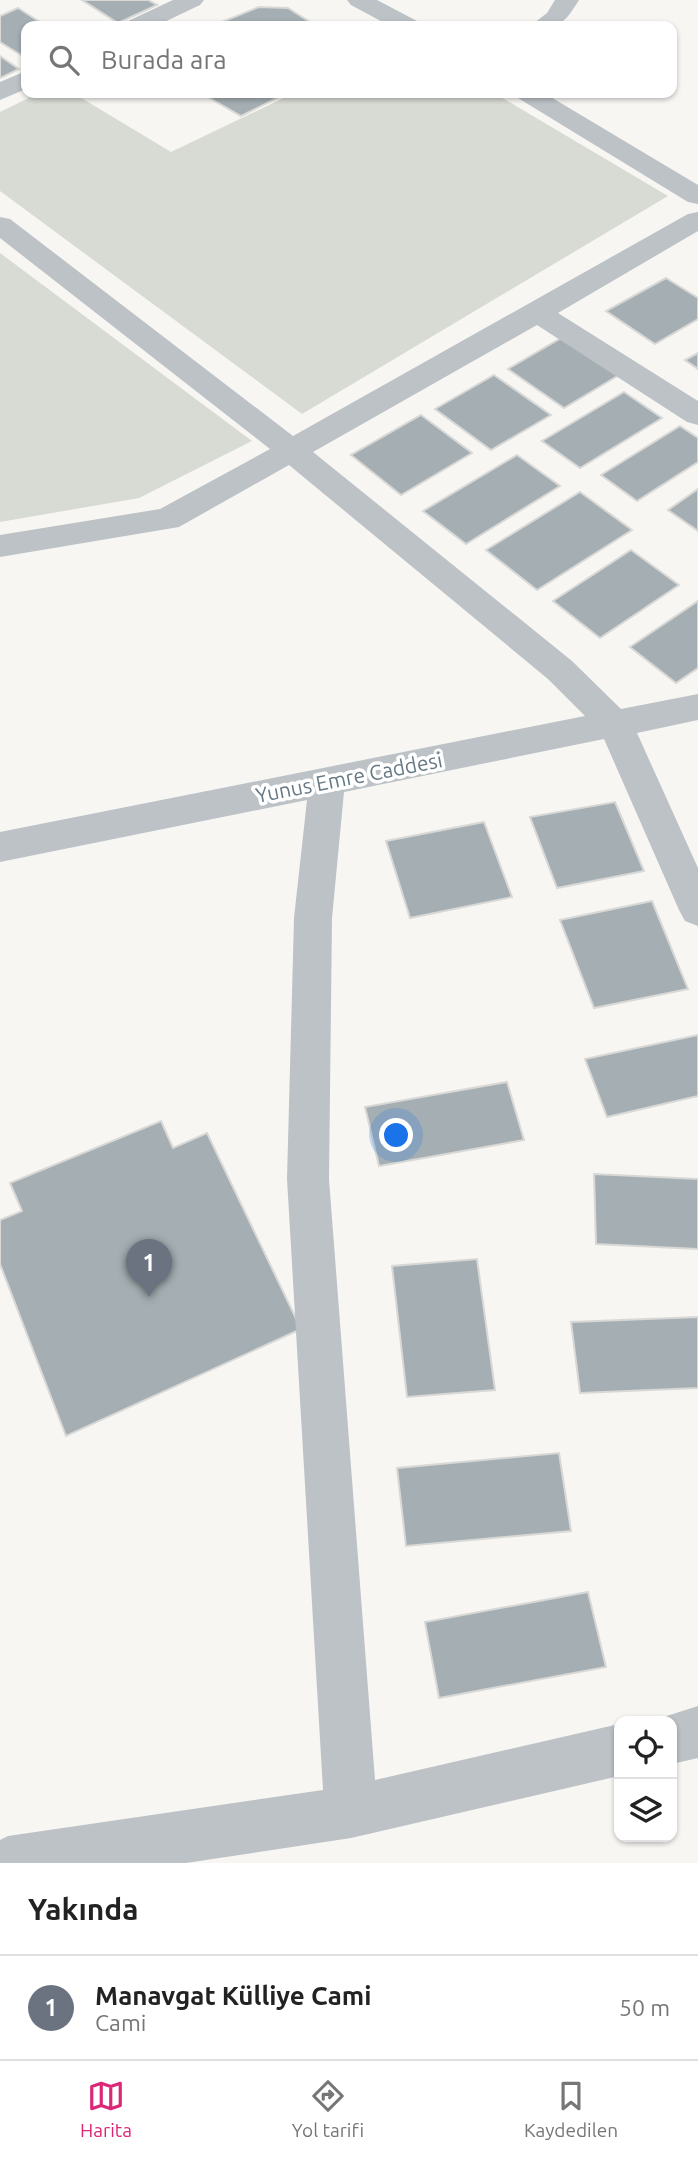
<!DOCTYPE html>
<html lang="tr">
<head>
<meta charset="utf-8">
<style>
	body { margin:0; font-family:Ubuntu,sans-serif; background:#f2f2f2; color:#222 }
	.controls { position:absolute; right:21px; bottom:21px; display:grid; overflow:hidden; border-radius:14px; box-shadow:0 2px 5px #0004 }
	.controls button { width:63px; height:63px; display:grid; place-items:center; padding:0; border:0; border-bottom:2px solid #e0e0e0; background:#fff; color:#222; font:35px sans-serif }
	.you { position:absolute; left:397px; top:1136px; width:24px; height:24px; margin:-18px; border:5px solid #fff; border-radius:50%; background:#1a73e8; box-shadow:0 0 0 10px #1a73e833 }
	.badge { display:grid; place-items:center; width:46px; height:46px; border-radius:50%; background:#db2777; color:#fff; font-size:23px; font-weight:700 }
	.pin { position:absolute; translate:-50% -58px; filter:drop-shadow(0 2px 4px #0008) }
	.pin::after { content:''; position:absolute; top:37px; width:24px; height:21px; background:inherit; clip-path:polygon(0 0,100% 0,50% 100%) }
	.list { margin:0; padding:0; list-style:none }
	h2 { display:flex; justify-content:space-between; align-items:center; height:91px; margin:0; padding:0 28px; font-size:30px }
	h2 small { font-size:23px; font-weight:400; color:#767676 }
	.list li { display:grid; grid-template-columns:46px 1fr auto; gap:21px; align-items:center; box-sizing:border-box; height:105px; padding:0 28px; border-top:2px solid #e0e0e0 }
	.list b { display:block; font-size:26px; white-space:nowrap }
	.list p { margin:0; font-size:23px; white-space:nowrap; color:#767676 }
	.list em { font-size:23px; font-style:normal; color:#767676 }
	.icon { flex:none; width:38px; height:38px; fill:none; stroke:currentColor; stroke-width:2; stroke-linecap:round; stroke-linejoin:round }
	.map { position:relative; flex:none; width:698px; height:1863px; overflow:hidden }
	.search { position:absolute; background:#fff; box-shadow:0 2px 5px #0004; left:21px; right:21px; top:21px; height:77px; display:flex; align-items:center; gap:18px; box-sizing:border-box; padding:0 24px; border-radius:14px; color:#767676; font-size:26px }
	.sheet { height:196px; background:#fff }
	nav { display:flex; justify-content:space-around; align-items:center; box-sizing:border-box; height:98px; border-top:2px solid #e0e0e0; background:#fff; font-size:19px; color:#767676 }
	nav a { display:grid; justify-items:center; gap:4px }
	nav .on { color:#db2777 }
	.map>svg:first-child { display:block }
</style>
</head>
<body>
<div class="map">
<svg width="698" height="1863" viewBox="0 0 698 1863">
	<rect width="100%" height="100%" fill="#f7f6f3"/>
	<g fill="#d7dbd3">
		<path d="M39 93H73L171 152 294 93H494L668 196 302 414 0 191V112Z"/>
		<path d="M0 253 252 441 139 498 0 522Z"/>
	</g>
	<g fill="#a4aeb3" stroke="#d8d8d6" stroke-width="2">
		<path d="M82 0H148L157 5 118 23Z"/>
		<path d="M259 7 288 8 316 26H212Z"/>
		<path d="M18 8 46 26H26V58L0 42V16Z"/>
		<path d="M0 56 19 69 0 78Z"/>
		<path d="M201 93H273L279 97 241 116Z"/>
		<path d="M666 278 698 298V319L655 344 606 311Z"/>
		<path d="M563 337 619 375 564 408 508 369Z"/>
		<path d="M698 353V369L685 360Z"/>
		<path d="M494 375 551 415 491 450 435 409Z"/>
		<path d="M624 392 662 418 580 468 542 441Z"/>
		<path d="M421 415 472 453 401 495 351 455Z"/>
		<path d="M680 426 698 438V462L637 501 601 475Z"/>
		<path d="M517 455 560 486 466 544 423 511Z"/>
		<path d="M698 489V531L668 510Z"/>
		<path d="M580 492 632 530 537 590 486 550Z"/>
		<path d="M631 550 679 585 600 638 553 601Z"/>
		<path d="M698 601V668L676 683 630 647Z"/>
		<path d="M615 802 644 871 557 888 530 817Z"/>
		<path d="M484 822 512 897 410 918 386 841Z"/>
		<path d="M652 901 688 989 594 1008 560 920Z"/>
		<path d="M698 1035V1096L607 1117 585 1059Z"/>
		<path d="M507 1082 524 1140 379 1166 365 1107Z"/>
		<path d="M161 1121 173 1148 207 1133 301 1329 66 1436 0 1264V1220L22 1211 10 1183Z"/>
		<path d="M594 1174 698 1179V1249L596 1244Z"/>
		<path d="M477 1259 495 1390 407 1397 392 1266Z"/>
		<path d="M698 1317V1388L580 1393 571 1322Z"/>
		<path d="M559 1453 571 1531 406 1546 397 1468Z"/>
		<path d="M588 1592 606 1667 439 1698 425 1622Z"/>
	</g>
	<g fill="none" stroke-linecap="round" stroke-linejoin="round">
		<g fill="#bdc2c6" fill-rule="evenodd">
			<path d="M173 0H204L200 5 156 26H125L128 21Z"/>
			<path d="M347 0H377L417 21 420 26H390L351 5Z"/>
			<path d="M555 0H579C562 27 561 26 530 26L547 13Z"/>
			<path d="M26 71V89L0 100V82Z"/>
			<path d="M514 93H544L698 185V204L688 202 518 98Z"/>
			<path d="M698 212V231L558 313 698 401V425L687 422 537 325 313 452 572 661 621 709 698 694V720L637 733 698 868V926L685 921 679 910 604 739 344 792 332 918 329 1179 375 1780 619 1724V1776L351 1838 186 1863H0V1840L8 1836 323 1790 287 1179 294 918 307 800 0 862V832L585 716 548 679 289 465 179 527 0 557V535L160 509 270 449 0 238V217L10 219 293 436 688 214Z"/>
			<path d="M698 1706V1758L672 1764V1721L654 1720Z"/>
		</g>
	</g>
	<g text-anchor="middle" stroke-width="7" stroke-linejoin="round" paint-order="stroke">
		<g font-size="21" fill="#667984" stroke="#fff">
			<text transform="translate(349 778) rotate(-11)" y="7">Yunus Emre Caddesi</text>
		</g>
	</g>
</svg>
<div class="controls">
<button><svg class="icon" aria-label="locate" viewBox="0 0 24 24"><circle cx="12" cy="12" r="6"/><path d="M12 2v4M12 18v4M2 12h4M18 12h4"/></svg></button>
<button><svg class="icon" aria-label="layers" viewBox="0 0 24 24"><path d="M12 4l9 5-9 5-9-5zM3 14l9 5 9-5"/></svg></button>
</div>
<div class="you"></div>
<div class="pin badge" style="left:149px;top:1297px;background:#6b7280">1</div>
<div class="search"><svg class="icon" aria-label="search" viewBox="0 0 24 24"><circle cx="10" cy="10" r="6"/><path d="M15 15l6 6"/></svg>Burada ara</div>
</div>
<section class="sheet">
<h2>Yakında<small></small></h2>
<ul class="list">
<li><span class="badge" style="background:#6b7280">1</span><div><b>Manavgat Külliye Cami</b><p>Cami</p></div><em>50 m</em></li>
</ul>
</section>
<nav>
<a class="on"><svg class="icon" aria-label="map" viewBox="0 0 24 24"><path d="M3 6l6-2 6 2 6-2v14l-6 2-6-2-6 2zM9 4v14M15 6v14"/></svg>Harita</a>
<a><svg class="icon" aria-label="directions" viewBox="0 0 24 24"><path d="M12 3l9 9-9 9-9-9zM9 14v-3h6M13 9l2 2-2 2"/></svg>Yol tarifi</a>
<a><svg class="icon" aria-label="saved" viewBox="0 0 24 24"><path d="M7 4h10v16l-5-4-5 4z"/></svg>Kaydedilen</a>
</nav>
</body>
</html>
